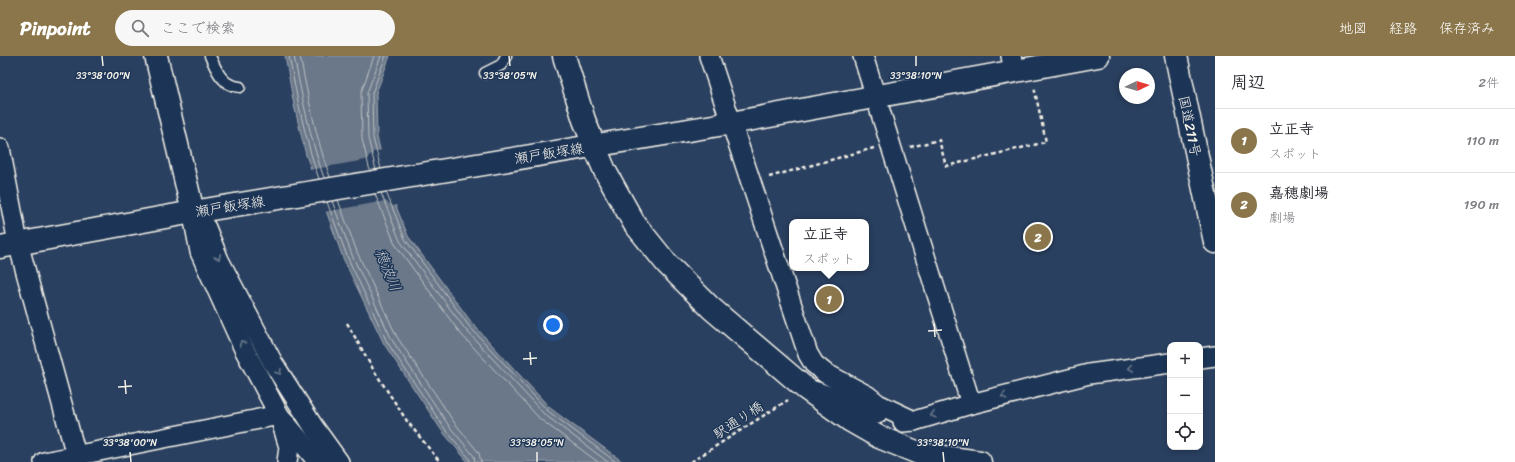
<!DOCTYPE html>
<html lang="ja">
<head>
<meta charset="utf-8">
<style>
	body { margin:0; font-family:Sriracha,"Klee One",sans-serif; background:#f7f7f7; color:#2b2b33 }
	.controls { position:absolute; right:12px; bottom:12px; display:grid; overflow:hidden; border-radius:8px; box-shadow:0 2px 6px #0003 }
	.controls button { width:36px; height:36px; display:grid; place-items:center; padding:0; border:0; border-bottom:1px solid #e1e1e2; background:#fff; color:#2b2b33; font:20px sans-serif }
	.compass { position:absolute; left:1119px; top:12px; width:36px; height:36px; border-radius:50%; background:#fff; box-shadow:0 2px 6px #0003; rotate:86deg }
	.you { position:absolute; left:553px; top:269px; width:14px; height:14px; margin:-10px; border:3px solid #fff; border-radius:50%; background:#1a73e8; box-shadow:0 0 0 6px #1a73e833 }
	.badge { display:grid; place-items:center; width:26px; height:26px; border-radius:50%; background:#8a764a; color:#fff; font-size:13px; font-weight:700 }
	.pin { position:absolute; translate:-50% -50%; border:2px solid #fff; box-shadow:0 1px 4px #0006 }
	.popup { position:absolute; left:789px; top:163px; width:80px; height:52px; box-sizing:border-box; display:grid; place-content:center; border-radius:8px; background:#fff; filter:drop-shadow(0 1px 3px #0005); font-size:13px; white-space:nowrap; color:#7c7c81 }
	.popup b { font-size:15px; color:#2b2b33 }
	.popup::after { content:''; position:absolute; left:50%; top:100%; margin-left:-8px; border:8px solid transparent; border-top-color:#fff }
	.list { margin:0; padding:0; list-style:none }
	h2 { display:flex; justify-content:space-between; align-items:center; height:52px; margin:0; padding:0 16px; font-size:17px }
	h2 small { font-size:13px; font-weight:400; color:#7c7c81 }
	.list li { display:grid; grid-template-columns:26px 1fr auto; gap:12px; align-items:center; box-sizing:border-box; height:64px; padding:0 16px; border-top:1px solid #e1e1e2 }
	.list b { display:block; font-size:15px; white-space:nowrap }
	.list p { margin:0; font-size:13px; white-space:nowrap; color:#7c7c81 }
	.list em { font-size:13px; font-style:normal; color:#7c7c81 }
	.icon { flex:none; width:22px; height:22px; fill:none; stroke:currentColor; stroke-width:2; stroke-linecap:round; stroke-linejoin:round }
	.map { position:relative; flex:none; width:1215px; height:406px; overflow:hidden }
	header { display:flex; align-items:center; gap:24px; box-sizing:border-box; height:56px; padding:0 20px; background:#8a764a; color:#fff }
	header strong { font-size:19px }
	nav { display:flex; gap:22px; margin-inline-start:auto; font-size:14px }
	.search { width:280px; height:36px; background:#f7f7f7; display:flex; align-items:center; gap:10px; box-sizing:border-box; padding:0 14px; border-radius:22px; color:#7c7c81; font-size:15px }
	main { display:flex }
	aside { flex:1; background:#fff }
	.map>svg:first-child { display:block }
</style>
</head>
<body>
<header>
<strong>Pinpoint</strong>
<div class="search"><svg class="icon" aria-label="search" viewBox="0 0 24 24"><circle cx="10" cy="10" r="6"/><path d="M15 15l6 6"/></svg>ここで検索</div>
<nav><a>地図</a><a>経路</a><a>保存済み</a></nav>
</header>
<main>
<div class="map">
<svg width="1215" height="406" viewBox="0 0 1215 406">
	<rect width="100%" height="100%" fill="#2a4060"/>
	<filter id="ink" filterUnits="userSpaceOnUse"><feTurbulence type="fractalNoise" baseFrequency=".025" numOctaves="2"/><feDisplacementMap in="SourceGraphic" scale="8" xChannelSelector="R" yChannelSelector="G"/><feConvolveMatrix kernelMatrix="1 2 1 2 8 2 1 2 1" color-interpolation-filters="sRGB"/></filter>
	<g filter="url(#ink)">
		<path fill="#6a788a" stroke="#a1a8b0" d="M285 0H390L376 37 377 81 391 138 408 180 472 267 550 352 623 406H468L442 375 384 288 343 202 306 99 294 49Z"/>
		<path fill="#2a4060" d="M382 94 393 137 397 149 393 150 385 145 324 156 309 114 365 104 373 96Z"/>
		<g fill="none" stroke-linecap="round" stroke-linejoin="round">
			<g stroke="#bdc1c2" stroke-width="1">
				<path d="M289 0C297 42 305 83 319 123"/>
				<path d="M294 0C302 41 310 82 324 122"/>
				<path d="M300 0C308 41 316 82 330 121"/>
				<path d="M381 113 373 82 372 37 386 0"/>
				<path d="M376 114 368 82 367 37 381 0"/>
				<path d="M370 115 362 83 361 37 374 0"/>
				<path d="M386 136 405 183 469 270 548 355 616 406"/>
				<path d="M381 137 400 185 465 273 544 358 608 406"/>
				<path d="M375 138 395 188 460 277 540 363 598 406"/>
				<path d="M338 144 357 196 397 281 454 366 479 397 481 406"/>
				<path d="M332 145 352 199 392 284 449 370 474 400 475 406"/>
				<path d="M327 146 347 200 387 286 445 373 469 402 470 406"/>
			</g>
			<defs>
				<g id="lane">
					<path d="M210 0C217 15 222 30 240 31"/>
					<path d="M485 17 501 9 506 0"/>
				</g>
				<g id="street">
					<path d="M709 0 808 298 814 308 825 317 868 340 878 348 914 365"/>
					<path d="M863 0 971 348"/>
					<path d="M1011 0 1014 15"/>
					<path d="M0 92 18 187 76 399"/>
					<path d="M193 156 206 172 219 204 273 307 313 370 339 406"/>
					<path d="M194 165 200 196 244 293 279 359 318 406"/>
					<path d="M1200 302 1215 300"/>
					<path d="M814 335 862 351 877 358"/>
					<path d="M903 366 914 365 971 348 1089 318 1170 307"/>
					<path d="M282 368 289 391 287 406"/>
					<path d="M44 406 279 359"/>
				</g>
				<g id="secondary">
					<path d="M156 0 193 156"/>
					<path d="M594 89 605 115 634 167 667 208 711 252 805 332 851 365 879 381 921 398 980 406"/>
					<path d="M0 191 193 156 731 67 1098 0"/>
				</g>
				<path id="primary" d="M564 0 584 64 594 89"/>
				<path id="highway" d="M1176 0 1215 186"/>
			</defs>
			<use href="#lane" stroke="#f4f1e8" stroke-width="13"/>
			<use href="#street" stroke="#f4f1e8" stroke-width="22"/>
			<use href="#secondary" stroke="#f4f1e8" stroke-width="25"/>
			<use href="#primary" stroke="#f4f1e8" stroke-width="25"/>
			<use href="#highway" stroke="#f4f1e8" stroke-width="25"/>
			<g stroke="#f4f1e8" stroke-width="2.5" stroke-dasharray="4 3" stroke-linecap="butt">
				<path d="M910 91 939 84 946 110 1046 86 1034 31"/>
				<path d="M769 121 874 92"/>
				<path d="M347 267 373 313 407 365 440 406"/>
				<path d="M691 406 788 344"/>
			</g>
			<use href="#lane" stroke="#1d3557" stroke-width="10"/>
			<use href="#street" stroke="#1d3557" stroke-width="19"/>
			<use href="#secondary" stroke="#1d3557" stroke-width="22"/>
			<use href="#primary" stroke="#1d3557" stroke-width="22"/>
			<use href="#highway" stroke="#1d3557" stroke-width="22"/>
		</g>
		<defs><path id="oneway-chevron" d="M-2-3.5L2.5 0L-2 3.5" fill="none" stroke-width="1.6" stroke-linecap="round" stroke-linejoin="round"/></defs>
		<g stroke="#68778a">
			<use href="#oneway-chevron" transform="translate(218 201) rotate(66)"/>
			<use href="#oneway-chevron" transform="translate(242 287) rotate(-114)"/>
			<use href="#oneway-chevron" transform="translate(1131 312) rotate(172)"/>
			<use href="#oneway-chevron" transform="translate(279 316) rotate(58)"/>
			<use href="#oneway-chevron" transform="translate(1004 340) rotate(166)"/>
			<use href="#oneway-chevron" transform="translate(933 359) rotate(163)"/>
		</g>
	</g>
	<path fill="none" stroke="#f4f1e8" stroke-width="1.5" d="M102 0 103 10M509 0 510 10M916 0V10M934 267 935 281M928 275 942 274M530 296 531 309M523 303 537 302M125 324 126 338M118 331 132 330M130 396 131 406M537 396V406M943 396 944 406"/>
	<g text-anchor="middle" stroke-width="3" stroke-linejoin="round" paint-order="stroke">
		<g font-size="14" fill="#f4f1e8" stroke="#1d3557">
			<text transform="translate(1190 70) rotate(78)" y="5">国道211号</text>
			<text transform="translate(549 97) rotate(-9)" y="5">瀬戸飯塚線</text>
			<text transform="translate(230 150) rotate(-9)" y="5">瀬戸飯塚線</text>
			<text transform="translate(738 364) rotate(-33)" y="5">駅通り橋</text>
		</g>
		<g font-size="15" font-style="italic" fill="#bdc1c2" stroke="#1d3557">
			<text transform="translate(388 214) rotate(68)" y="5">穂波川</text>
		</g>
	</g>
	<g font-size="10" text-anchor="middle" fill="#f4f1e8" stroke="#1d3557" stroke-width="3" stroke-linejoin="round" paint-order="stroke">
		<text x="103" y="23">33°38'00"N</text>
		<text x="510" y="23">33°38'05"N</text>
		<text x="916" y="23">33°38'10"N</text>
		<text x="130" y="390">33°38'00"N</text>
		<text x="537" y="390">33°38'05"N</text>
		<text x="943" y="390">33°38'10"N</text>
	</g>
</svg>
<div class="controls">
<button>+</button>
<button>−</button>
<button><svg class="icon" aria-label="locate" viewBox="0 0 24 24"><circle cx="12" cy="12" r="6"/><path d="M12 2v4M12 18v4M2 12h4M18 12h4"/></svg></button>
</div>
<svg class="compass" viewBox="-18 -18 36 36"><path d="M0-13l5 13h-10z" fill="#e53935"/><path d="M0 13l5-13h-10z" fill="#7c7c81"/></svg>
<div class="you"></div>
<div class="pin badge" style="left:829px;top:243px">1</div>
<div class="popup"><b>立正寺</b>スポット</div>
<div class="pin badge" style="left:1038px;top:181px">2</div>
</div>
<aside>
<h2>周辺<small>2件</small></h2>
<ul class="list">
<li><span class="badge">1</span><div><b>立正寺</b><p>スポット</p></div><em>110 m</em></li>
<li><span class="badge">2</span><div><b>嘉穂劇場</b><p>劇場</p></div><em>190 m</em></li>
</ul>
</aside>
</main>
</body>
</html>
